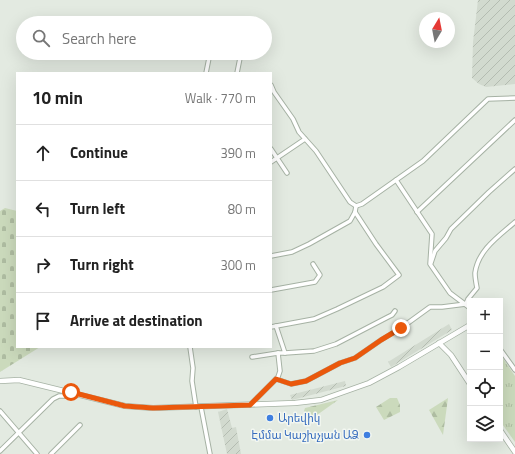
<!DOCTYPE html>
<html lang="en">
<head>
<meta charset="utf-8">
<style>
	body { margin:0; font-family:"Titillium Web","Noto Sans Armenian",sans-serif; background:#f2f2f2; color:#222 }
	.controls { position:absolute; right:12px; bottom:12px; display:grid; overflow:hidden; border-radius:0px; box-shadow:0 4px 16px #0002 }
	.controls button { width:36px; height:36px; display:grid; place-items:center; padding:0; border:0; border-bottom:1px solid #e0e0e0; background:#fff; color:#222; font:20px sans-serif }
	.compass { position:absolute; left:419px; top:12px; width:36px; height:36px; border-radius:50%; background:#fff; box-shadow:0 4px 16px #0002; rotate:10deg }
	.stop { position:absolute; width:12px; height:12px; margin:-9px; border:3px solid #ea580c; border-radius:50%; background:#fff }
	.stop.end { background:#ea580c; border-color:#fff; box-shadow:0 1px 4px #0008 }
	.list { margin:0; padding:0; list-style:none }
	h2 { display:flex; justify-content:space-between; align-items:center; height:52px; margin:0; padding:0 16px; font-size:17px }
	h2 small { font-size:13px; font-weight:400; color:#767676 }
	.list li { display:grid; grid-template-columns:26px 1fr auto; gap:12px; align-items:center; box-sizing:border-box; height:56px; padding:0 16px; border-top:1px solid #e0e0e0 }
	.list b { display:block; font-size:15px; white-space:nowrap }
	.list em { font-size:13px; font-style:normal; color:#767676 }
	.icon { flex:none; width:22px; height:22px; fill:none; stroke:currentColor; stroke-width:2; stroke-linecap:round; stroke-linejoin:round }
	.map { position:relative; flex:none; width:515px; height:454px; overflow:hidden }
	.search { position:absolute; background:#fff; box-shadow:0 4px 16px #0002; left:16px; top:16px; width:256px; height:44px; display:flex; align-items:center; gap:10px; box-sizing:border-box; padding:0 14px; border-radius:22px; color:#767676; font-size:15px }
	.panel { position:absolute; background:#fff; box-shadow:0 4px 16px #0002; left:16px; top:72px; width:256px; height:276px; border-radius:0px }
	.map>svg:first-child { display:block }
</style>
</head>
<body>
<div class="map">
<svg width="515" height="454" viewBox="0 0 515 454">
	<defs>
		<pattern id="industrial-furrows" width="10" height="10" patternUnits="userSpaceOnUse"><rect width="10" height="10" fill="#d2dacf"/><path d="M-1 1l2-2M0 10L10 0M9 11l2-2" fill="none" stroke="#b4bcb1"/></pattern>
		<pattern id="grass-tufts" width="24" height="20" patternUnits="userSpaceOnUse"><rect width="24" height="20" fill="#cbdabc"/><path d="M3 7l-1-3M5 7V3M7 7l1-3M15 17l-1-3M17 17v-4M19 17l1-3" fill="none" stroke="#aebca1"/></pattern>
		<pattern id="forest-firs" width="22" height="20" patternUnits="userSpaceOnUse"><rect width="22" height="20" fill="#cbdabc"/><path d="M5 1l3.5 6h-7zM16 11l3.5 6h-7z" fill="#aebca1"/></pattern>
		<pattern id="cemetery-stones" width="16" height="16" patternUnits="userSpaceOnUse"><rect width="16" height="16" fill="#cbdabc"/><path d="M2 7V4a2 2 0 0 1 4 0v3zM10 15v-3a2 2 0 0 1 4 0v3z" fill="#aebca1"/></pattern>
	</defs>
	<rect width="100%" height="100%" fill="#e3eae1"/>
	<g fill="url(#industrial-furrows)">
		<path d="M478 0H515V84L486 87 479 84 472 78 473 42Z"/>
		<path d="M449 324 452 330 391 367 388 362Z"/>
		<path d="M345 381 346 386 292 400 290 395Z"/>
		<path d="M227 409 232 428 236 427 241 454H227L218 412Z"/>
	</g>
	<path fill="url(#grass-tufts)" d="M500 354 515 376V442L500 421Z"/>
	<g fill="url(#forest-firs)">
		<path d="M390 398H397L400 405V412L384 420 376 407Z"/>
		<path d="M448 398 443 435 429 410Z"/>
		<path d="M338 400 310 420 306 418 304 411 305 408Z"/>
	</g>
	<path fill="url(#cemetery-stones)" d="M5 208 17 211V347H40L0 372V211Z"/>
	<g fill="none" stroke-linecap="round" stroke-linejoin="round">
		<defs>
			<g id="minor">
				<path d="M206 73 210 53"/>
				<path d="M237 73 241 53"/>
				<path d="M271 85 274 92 293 119 299 132 316 151 350 202 356 206"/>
				<path d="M271 149 287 173"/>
				<path d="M271 162 305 139"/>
				<path d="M396 180 432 234 430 264 450 293 470 308"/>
				<path d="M356 206 362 204 423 161 488 99 515 98"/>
				<path d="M417 212 515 120"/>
				<path d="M271 256 292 252 309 244 350 221 355 212"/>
				<path d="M431 263 435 251 446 238 451 229 489 192 515 169"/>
				<path d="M271 290 315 282 320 275 313 264"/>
				<path d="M271 327 314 319 337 309 383 287 399 275 376 244 355 212 356 206"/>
				<path d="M190 347 193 368 192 381 196 407"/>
				<path d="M500 349 515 370"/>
				<path d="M285 353 314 351 336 344 388 317 392 315 395 311"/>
				<path d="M252 357 278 353"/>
				<path d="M276 379 291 384 306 381 340 363 355 358 381 340 401 328 430 307H442L466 304 468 299 477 288C476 283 475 277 475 273 478 250 499 236 515 222"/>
				<path d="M250 405 278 377 280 371 278 353H285L276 326"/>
				<path d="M201 407 210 454"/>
				<path d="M0 411 37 454"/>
				<path d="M0 451 53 399 59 396H68L71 392"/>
				<path d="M51 454 80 425"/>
			</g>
			<g id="tertiary">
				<path d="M439 343 451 355 470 384"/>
				<path d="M0 381 19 380 125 406 153 408 295 403 321 400 369 383 399 367 470 325"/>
				<path d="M500 430 515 452"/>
			</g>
		</defs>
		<use href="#minor" stroke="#a6b2a4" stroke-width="5.5"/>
		<use href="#tertiary" stroke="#a6b2a4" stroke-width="6"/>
		<use href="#minor" stroke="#fff" stroke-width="3.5"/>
		<use href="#tertiary" stroke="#fff" stroke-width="4.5"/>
	</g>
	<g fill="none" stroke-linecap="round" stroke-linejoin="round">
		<path stroke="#ea580c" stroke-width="5" d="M71 392 125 406 153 408 250 405 276 379 291 384 306 381 340 363 355 358 381 340 401 328"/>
	</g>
	<g fill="#3f7fe0" stroke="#f3f7f1" stroke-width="1.5">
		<circle cx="270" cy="418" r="4"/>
		<circle cx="367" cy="435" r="4"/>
	</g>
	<g text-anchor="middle" stroke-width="3" stroke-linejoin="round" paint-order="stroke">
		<g font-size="11" fill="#366cbe" stroke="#f3f7f1" text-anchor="start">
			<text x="278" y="422">Արեվիկ</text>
			<text x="359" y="439" text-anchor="end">Էմմա Կաշխչյան ԱՁ</text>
		</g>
	</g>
</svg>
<div class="controls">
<button>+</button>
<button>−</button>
<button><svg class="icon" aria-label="locate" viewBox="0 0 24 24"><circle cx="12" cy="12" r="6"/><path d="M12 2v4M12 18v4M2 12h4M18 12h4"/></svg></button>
<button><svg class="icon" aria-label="layers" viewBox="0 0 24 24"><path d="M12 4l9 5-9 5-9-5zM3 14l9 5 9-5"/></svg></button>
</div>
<svg class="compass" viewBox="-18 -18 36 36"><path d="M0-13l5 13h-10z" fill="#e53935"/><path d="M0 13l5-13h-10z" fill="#767676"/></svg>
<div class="stop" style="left:71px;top:392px"></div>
<div class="stop end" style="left:401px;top:328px"></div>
<div class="search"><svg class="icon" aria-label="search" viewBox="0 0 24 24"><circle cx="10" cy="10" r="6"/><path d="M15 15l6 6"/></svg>Search here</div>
<section class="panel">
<h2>10 min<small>Walk · 770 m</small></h2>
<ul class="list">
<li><svg class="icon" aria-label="ahead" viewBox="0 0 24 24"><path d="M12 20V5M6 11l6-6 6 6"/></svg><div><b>Continue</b></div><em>390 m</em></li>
<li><svg class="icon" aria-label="left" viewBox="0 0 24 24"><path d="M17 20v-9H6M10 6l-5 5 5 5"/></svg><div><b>Turn left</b></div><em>80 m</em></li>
<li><svg class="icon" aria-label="right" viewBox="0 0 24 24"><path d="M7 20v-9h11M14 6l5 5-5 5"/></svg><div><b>Turn right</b></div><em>300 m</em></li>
<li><svg class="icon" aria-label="arrive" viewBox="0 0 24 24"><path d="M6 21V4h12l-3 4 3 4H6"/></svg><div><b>Arrive at destination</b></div></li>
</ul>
</section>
</div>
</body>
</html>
